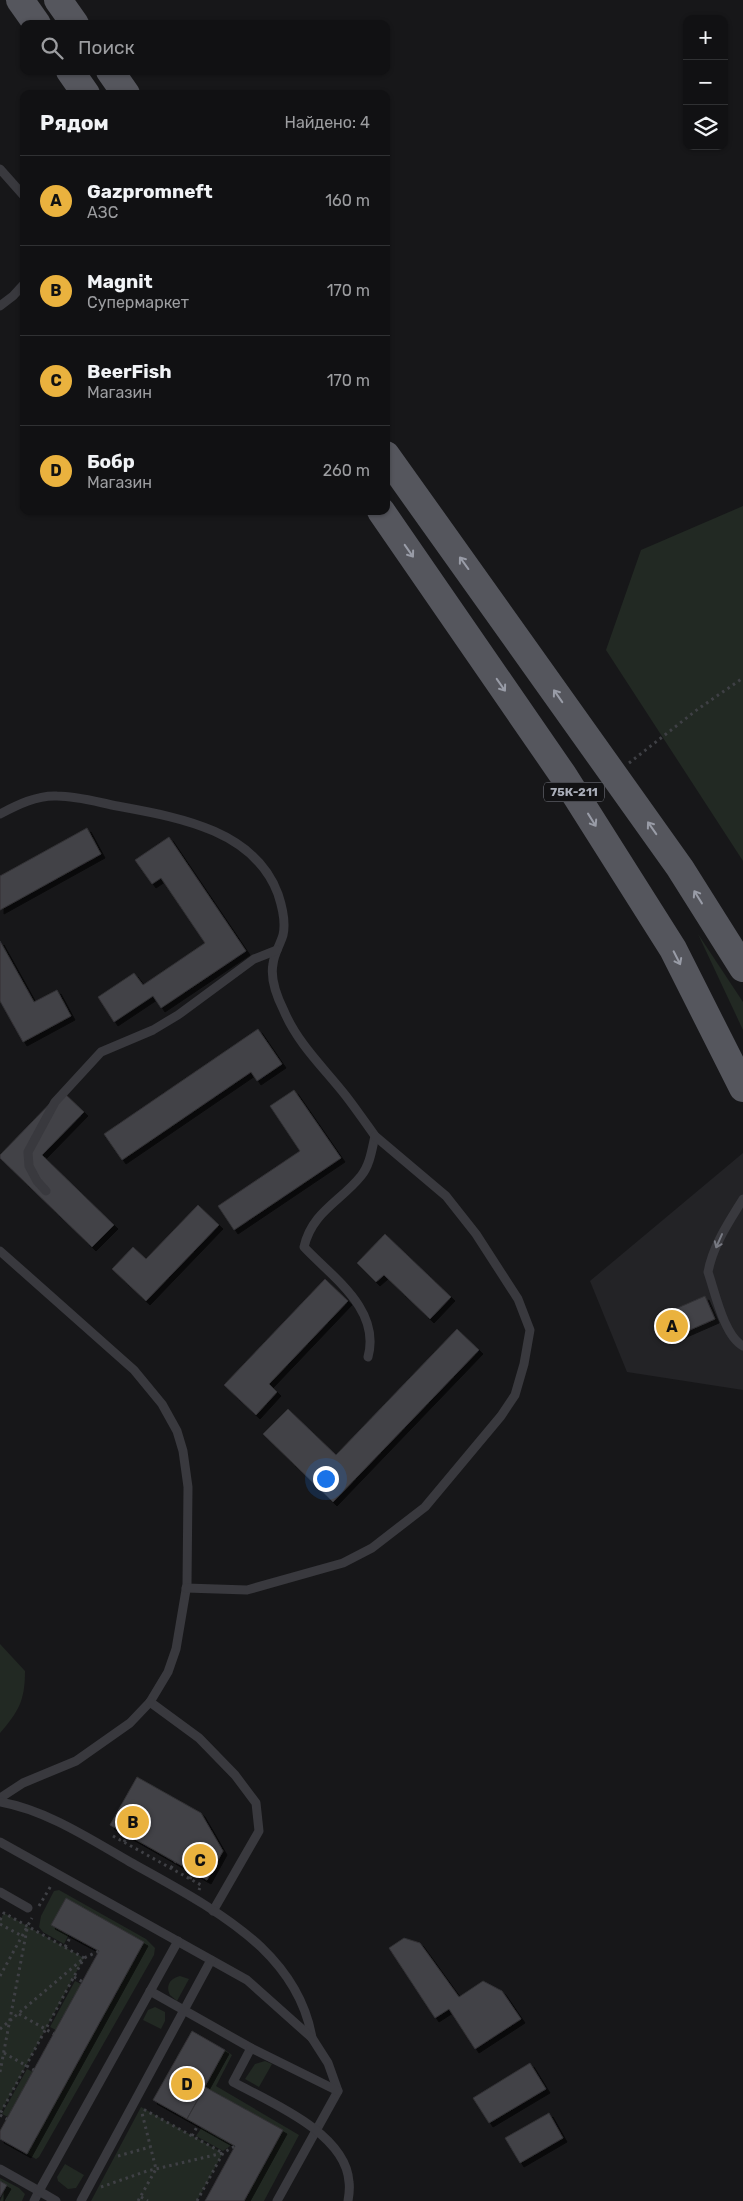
<!DOCTYPE html>
<html lang="ru">
<head>
<meta charset="utf-8">
<style>
	body { margin:0; font-family:Rubik,sans-serif; background:#1e1f21; color:#f1f3f6 }
	.controls { position:absolute; right:15px; top:15px; display:grid; overflow:hidden; border-radius:10px; box-shadow:0 1px 4px #0004 }
	.controls button { width:45px; height:45px; display:grid; place-items:center; padding:0; border:0; border-bottom:1px solid #303133; background:#111113; color:#f1f3f6; font:25px sans-serif }
	.you { position:absolute; left:325px; top:1478px; width:18px; height:18px; margin:-12px; border:4px solid #fff; border-radius:50%; background:#1a73e8; box-shadow:0 0 0 8px #1a73e833 }
	.badge { display:grid; place-items:center; width:32px; height:32px; border-radius:50%; background:#eab23e; color:#111; font-size:16px; font-weight:700 }
	.pin { position:absolute; translate:-50% -50%; border:2px solid #fff; box-shadow:0 1px 5px #0006 }
	.list { margin:0; padding:0; list-style:none }
	h2 { display:flex; justify-content:space-between; align-items:center; height:65px; margin:0; padding:0 20px; font-size:21px }
	h2 small { font-size:16px; font-weight:400; color:#9c9da0 }
	.list li { display:grid; grid-template-columns:32px 1fr auto; gap:15px; align-items:center; box-sizing:border-box; height:90px; padding:0 20px; border-top:1px solid #303133 }
	.list b { display:block; font-size:19px; white-space:nowrap }
	.list p { margin:0; font-size:16px; white-space:nowrap; color:#9c9da0 }
	.list em { font-size:16px; font-style:normal; color:#9c9da0 }
	.icon { flex:none; width:28px; height:28px; fill:none; stroke:currentColor; stroke-width:2; stroke-linecap:round; stroke-linejoin:round }
	.map { position:relative; flex:none; width:743px; height:2201px; overflow:hidden }
	.search { position:absolute; background:#111113; box-shadow:0 1px 4px #0004; left:20px; top:20px; width:370px; height:55px; display:flex; align-items:center; gap:12px; box-sizing:border-box; padding:0 18px; border-radius:10px; color:#9c9da0; font-size:19px }
	.panel { position:absolute; background:#111113; box-shadow:0 1px 4px #0004; left:20px; top:90px; width:370px; height:425px; border-radius:10px }
	.map>svg:first-child { display:block }
</style>
</head>
<body>
<div class="map">
<svg width="743" height="2201" viewBox="0 0 743 2201">
	<defs>
		<filter id="shadow"><feDropShadow dx="4" dy="4" stdDeviation="0" flood-color="#0009"/></filter>
	</defs>
	<rect width="100%" height="100%" fill="#171719"/>
	<path fill="#232326" d="M743 1153V1390L627 1372 590 1281Z"/>
	<g fill="#222923">
		<path d="M743 506V861L606 650 641 550Z"/>
		<path d="M698 934 743 1002V1030Z"/>
		<path d="M0 1644 25 1671C25 1700 19 1711 0 1733Z"/>
		<path d="M59 1890 146 1939 155 1948 154 1955 39 2157 36 2159 27 2154 144 1942 66 1899 69 1934 64 1944 43 1932 39 1927 41 1916 54 1891Z"/>
		<path d="M4 1913 84 1958 0 2114V1920Z"/>
		<path d="M180 1976 189 1979 177 2001 170 1995C165 1985 171 1978 180 1976Z"/>
		<path d="M75 1981 81 1984 56 2030 50 2027Z"/>
		<path d="M155 2007 165 2012V2021L161 2029 143 2020 148 2010Z"/>
		<path d="M225 2050 232 2055 216 2086 299 2135 264 2201H244L283 2130 205 2087Z"/>
		<path d="M265 2061 272 2064 259 2087 245 2079 255 2064Z"/>
		<path d="M27 2069 33 2072 8 2117 2 2114Z"/>
		<path d="M141 2107 223 2153 197 2201H91Z"/>
		<path d="M202 2127 233 2144 223 2151 196 2136Z"/>
		<path d="M65 2164 84 2175 76 2188 68 2189 58 2181 57 2177Z"/>
		<path d="M0 2178 19 2188 25 2194 22 2201H0L7 2185 0 2181Z"/>
	</g>
	<g fill="#424246" stroke="#323135" filter="url(#shadow)">
		<path d="M87 828 101 854 0 910V876Z"/>
		<path d="M169 837 246 951 161 1008 153 996 114 1022 98 997 134 973 143 985 205 943 161 878 152 884 135 860Z"/>
		<path d="M0 941 34 1002 57 990 71 1016 23 1042 0 1001Z"/>
		<path d="M258 1029 282 1064 257 1081 251 1072 122 1160 104 1134Z"/>
		<path d="M294 1090 341 1158 234 1230 218 1206 300 1151 270 1106Z"/>
		<path d="M62 1091 84 1112 42 1155 114 1225 92 1247 0 1158V1155Z"/>
		<path d="M198 1205 219 1225 146 1301 112 1269 133 1247 146 1259Z"/>
		<path d="M385 1234 451 1297 430 1319 384 1275 376 1282 357 1263Z"/>
		<path d="M325 1279 348 1301 269 1384 277 1392 256 1415 224 1385Z"/>
		<path d="M705 1296 715 1319 683 1333 673 1310Z"/>
		<path d="M673 1310 683 1333 670 1339 660 1315Z"/>
		<path d="M457 1329 479 1350 333 1502 263 1434 288 1409 336 1455Z"/>
		<path d="M137 1777 201 1813 223 1851 207 1880 110 1825Z"/>
		<path d="M66 1898 144 1942 27 2154 0 2139V2131L99 1951 51 1925Z"/>
		<path d="M404 1938 420 1943 459 1997 483 1981 502 1991 521 2019 475 2049 449 2009 435 2018 389 1948Z"/>
		<path d="M192 2031 225 2050 187 2119 153 2100Z"/>
		<path d="M530 2063 546 2089 489 2123 473 2098Z"/>
		<path d="M205 2087 283 2130 244 2201H205L235 2146 187 2119Z"/>
		<path d="M549 2113 563 2138 520 2163 505 2138Z"/>
		<path d="M0 2181 7 2185 0 2197Z"/>
	</g>
	<g fill="none" stroke-linecap="round" stroke-linejoin="round">
		<g stroke="#3f4045" stroke-width="3" stroke-dasharray="2.5 4" stroke-linecap="butt">
			<path d="M629 763 698 709 743 678"/>
			<path d="M113 1836 201 1885 199 1890"/>
			<path d="M124 1842 128 1835"/>
			<path d="M171 1868 175 1862"/>
			<path d="M190 1879 193 1872"/>
			<path d="M39 1906 52 1884"/>
			<path d="M0 1920 4 1913 84 1958 0 2114"/>
			<path d="M0 1924 22 1936"/>
			<path d="M65 1947 71 1936"/>
			<path d="M0 1976 32 1918"/>
			<path d="M74 1977 83 1982"/>
			<path d="M19 2014 54 2034"/>
			<path d="M0 2029 84 1958 99 1951"/>
			<path d="M4 2053 34 2070"/>
			<path d="M0 2072 27 1929"/>
			<path d="M0 2115 7 2119"/>
			<path d="M192 2136 198 2125"/>
			<path d="M118 2156 150 2147"/>
			<path d="M101 2187 147 2171 223 2153 143 2109"/>
			<path d="M141 2197 148 2201"/>
			<path d="M138 2201 156 2169 142 2113"/>
			<path d="M197 2201 223 2153 235 2146"/>
		</g>
		<g stroke="#39393e" stroke-width="9">
			<path d="M0 169 24 196"/>
			<path d="M0 306 13 296 24 284"/>
			<path d="M0 814C17 805 37 795 57 796 77 796 97 802 117 806 176 817 254 829 278 894 282 906 286 922 283 935 280 945 274 954 273 964 270 979 277 997 284 1011 298 1044 324 1068 346 1096 356 1109 365 1122 375 1136 372 1149 370 1165 361 1176 340 1202 312 1212 304 1247 332 1277 381 1309 368 1357"/>
			<path d="M46 1191 37 1181 29 1166 28 1152 55 1102 101 1052 153 1030 178 1015 254 959 277 950"/>
			<path d="M743 1199C729 1222 713 1245 708 1272 715 1292 724 1336 743 1346"/>
			<path d="M0 1251 134 1370 162 1404 177 1431 183 1451 188 1487 187 1584 176 1649 168 1672 150 1702 130 1723 76 1761 23 1783 0 1798"/>
			<path d="M186 1588 247 1590 343 1563 372 1548 425 1507 501 1416 515 1395 524 1364 530 1330 518 1299 476 1234 446 1196 375 1136"/>
			<path d="M150 1702 199 1738 235 1775 256 1803 259 1831 213 1911"/>
			<path d="M0 1802C46 1810 90 1839 130 1862 175 1887 223 1912 261 1947 287 1972 306 2002 312 2038"/>
			<path d="M0 1842 247 1980 312 2038 328 2063 338 2091 277 2201"/>
			<path d="M0 1892 28 1908"/>
			<path d="M150 1991 251 2048 233 2082C270 2102 346 2133 349 2182 350 2188 349 2195 348 2201"/>
			<path d="M251 2048 338 2091"/>
			<path d="M0 2169 39 2191 34 2201"/>
			<path d="M56 2201 39 2191 178 1941"/>
			<path d="M81 2201 211 1960"/>
		</g>
		<g stroke="#55565d" stroke-width="28">
			<path d="M20 0 37 24"/>
			<path d="M58 0 75 24"/>
			<path d="M70 71 86 94"/>
			<path d="M110 71 126 94"/>
			<path d="M386 455 680 868 743 968"/>
			<path d="M381 511 563 775 673 949 743 1088"/>
		</g>
	</g>
	<defs><path id="oneway-shaft" d="M-6 0H5M1.5-3L5.5 0L1.5 3" fill="none" stroke-width="1.6" stroke-linecap="round" stroke-linejoin="round" transform="scale(1.25)"/></defs>
	<g stroke="#999ca7">
		<use href="#oneway-shaft" transform="translate(409 551) rotate(55)"/>
		<use href="#oneway-shaft" transform="translate(464 563) rotate(-126)"/>
		<use href="#oneway-shaft" transform="translate(501 685) rotate(55)"/>
		<use href="#oneway-shaft" transform="translate(558 696) rotate(-125)"/>
		<use href="#oneway-shaft" transform="translate(592 820) rotate(58)"/>
		<use href="#oneway-shaft" transform="translate(652 828) rotate(-125)"/>
		<use href="#oneway-shaft" transform="translate(698 897) rotate(-122)"/>
		<use href="#oneway-shaft" transform="translate(677 958) rotate(63)"/>
	</g>
	<use stroke="#777982" href="#oneway-shaft" transform="translate(719 1241) rotate(114)"/>
	<g text-anchor="middle" stroke-width="4" stroke-linejoin="round" paint-order="stroke">
		<rect fill="#121214" stroke="#7c7f88" stroke-width="1" x="544" y="782.5" width="60" height="19" rx="4"/>
		<g font-size="12" font-weight="bold" fill="#aaaeb9">
			<text x="574" y="796">75К-211</text>
		</g>
	</g>
</svg>
<div class="controls">
<button>+</button>
<button>−</button>
<button><svg class="icon" aria-label="layers" viewBox="0 0 24 24"><path d="M12 4l9 5-9 5-9-5zM3 14l9 5 9-5"/></svg></button>
</div>
<div class="you"></div>
<div class="pin badge" style="left:672px;top:1326px">A</div>
<div class="pin badge" style="left:133px;top:1822px">B</div>
<div class="pin badge" style="left:200px;top:1860px">C</div>
<div class="pin badge" style="left:187px;top:2084px">D</div>
<div class="search"><svg class="icon" aria-label="search" viewBox="0 0 24 24"><circle cx="10" cy="10" r="6"/><path d="M15 15l6 6"/></svg>Поиск</div>
<section class="panel">
<h2>Рядом<small>Найдено: 4</small></h2>
<ul class="list">
<li><span class="badge">A</span><div><b>Gazpromneft</b><p>АЗС</p></div><em>160 m</em></li>
<li><span class="badge">B</span><div><b>Magnit</b><p>Супермаркет</p></div><em>170 m</em></li>
<li><span class="badge">C</span><div><b>BeerFish</b><p>Магазин</p></div><em>170 m</em></li>
<li><span class="badge">D</span><div><b>Бобр</b><p>Магазин</p></div><em>260 m</em></li>
</ul>
</section>
</div>
</body>
</html>
